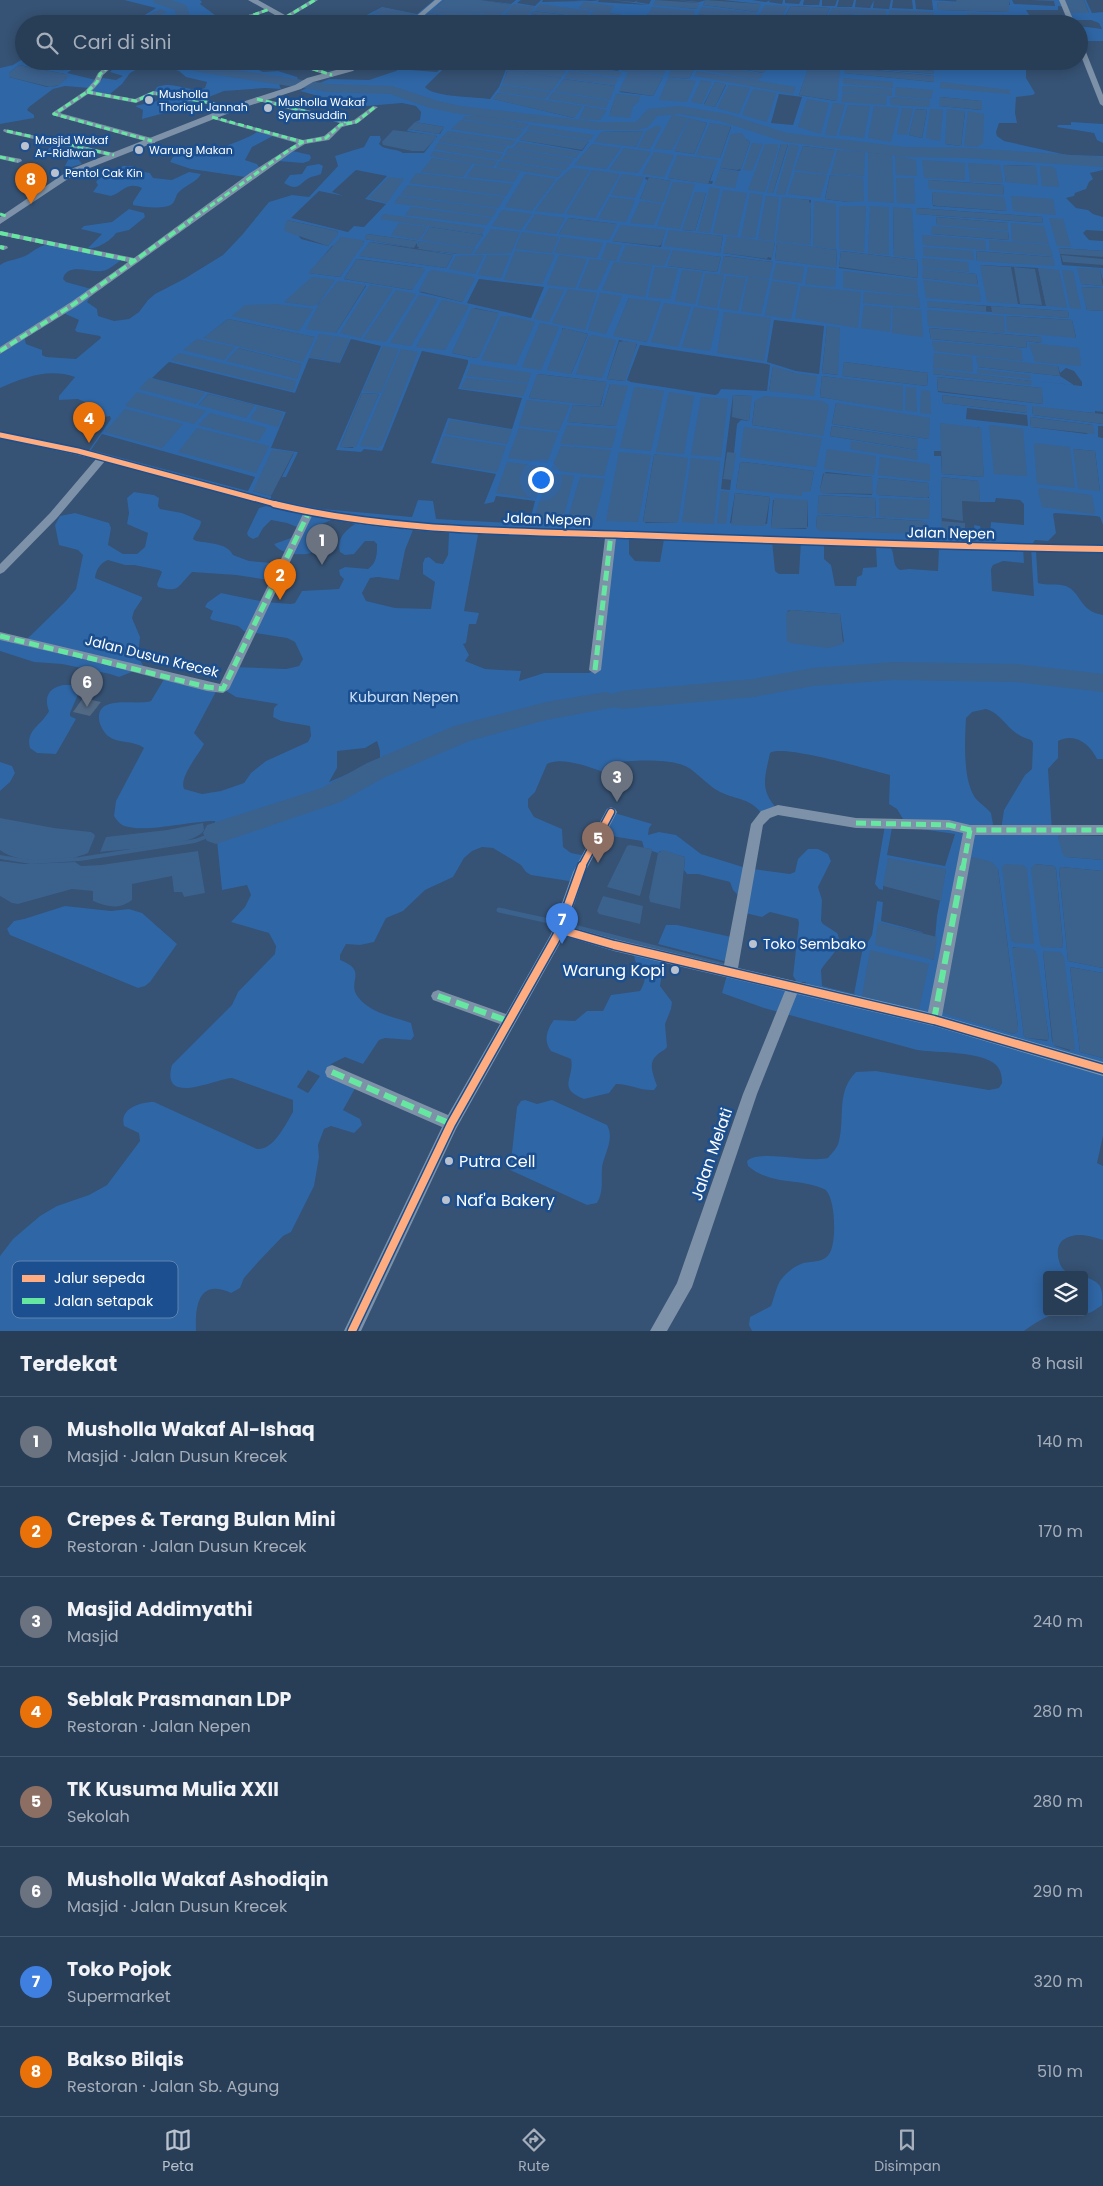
<!DOCTYPE html>
<html lang="id">
<head>
<meta charset="utf-8">
<style>
	body { margin:0; font-family:Poppins,sans-serif; background:#344961; color:#f1f3f6 }
	.controls { position:absolute; right:15px; bottom:15px; display:grid; overflow:hidden; border-radius:5px; box-shadow:0 2px 12px #0003 }
	.controls button { width:45px; height:45px; display:grid; place-items:center; padding:0; border:0; border-bottom:1px solid #44576d; background:#283e57; color:#f1f3f6; font:25px sans-serif }
	.you { position:absolute; left:540px; top:479px; width:18px; height:18px; margin:-12px; border:4px solid #fff; border-radius:50%; background:#1a73e8; box-shadow:0 0 0 8px #1a73e833 }
	.badge { display:grid; place-items:center; width:32px; height:32px; border-radius:50%; background:#b9c2ce; color:#fff; font-size:16px; font-weight:700 }
	.pin { position:absolute; translate:-50% -41px; filter:drop-shadow(0 1px 2px #0008) }
	.pin::after { content:''; position:absolute; top:26px; width:18px; height:15px; background:inherit; clip-path:polygon(0 0,100% 0,50% 100%) }
	.list { margin:0; padding:0; list-style:none }
	h2 { display:flex; justify-content:space-between; align-items:center; height:65px; margin:0; padding:0 20px; font-size:21px }
	h2 small { font-size:16px; font-weight:400; color:#a5aeba }
	.list li { display:grid; grid-template-columns:32px 1fr auto; gap:15px; align-items:center; box-sizing:border-box; height:90px; padding:0 20px; border-top:1px solid #44576d }
	.list b { display:block; font-size:19px; white-space:nowrap }
	.list p { margin:0; font-size:16px; white-space:nowrap; color:#a5aeba }
	.list em { font-size:16px; font-style:normal; color:#a5aeba }
	.icon { flex:none; width:28px; height:28px; fill:none; stroke:currentColor; stroke-width:2; stroke-linecap:round; stroke-linejoin:round }
	.map { position:relative; flex:none; width:1103px; height:1331px; overflow:hidden }
	.search { position:absolute; background:#283e57; box-shadow:0 2px 12px #0003; left:15px; right:15px; top:15px; height:55px; display:flex; align-items:center; gap:12px; box-sizing:border-box; padding:0 18px; border-radius:28px; color:#a5aeba; font-size:19px }
	.sheet { height:785px; background:#283e57 }
	nav { display:flex; justify-content:space-around; align-items:center; box-sizing:border-box; height:70px; border-top:1px solid #44576d; background:#283e57; font-size:14px; color:#a5aeba }
	nav a { display:grid; justify-items:center; gap:2px }
	nav .on { color:#b9c2ce }
	.map>svg:first-child { display:block }
</style>
</head>
<body>
<div class="map">
<svg width="1103" height="1331" viewBox="0 0 1103 1331">
	<rect width="100%" height="100%" fill="#365274"/>
	<g fill="#2f66a5" fill-rule="evenodd">
		<path d="M124 0H200L202 2 200 4 227 24H158L140 21 130 24 156 8Z"/>
		<path d="M434 0H444L437 6 506 10 446 0 511 5 481 0 511 4 516 0H521L517 3 535 6 541 0H543L542 2 582 1 574 0C583 0 591 2 599 0L598 2 649 5 611 0 634 2 638 0 636 2 649 4 651 0H656L654 4 696 9 699 3 676 0 699 2 706 0 703 5 757 12 760 4 723 0H752L766 2 770 0 769 2 782 4 783 0H785V3L799 4 801 0H804L803 5H819L820 0H822V6H835L837 0H839L837 7H852L854 0H856L855 7 870 8 874 0 873 8 889 9 891 0H893L892 8 913 9 912 0H915L916 9 933 10 932 0 1010 5 1009 0H1012L1014 4 1055 6 1054 1 1030 0H1064L1089 13 1084 0H1086L1092 13 1103 12V41H1079V26L1102 29 1099 23 1091 20H1070L1065 7 1058 6V10H1026L1030 16 1024 20 1023 24H935V20L859 15 856 24H852L855 15 830 13 825 24H822L830 8 791 6 783 20 812 24C789 24 773 22 751 21L756 13 698 14 753 24 698 16 696 20 727 24 695 21 693 24H689L691 19 648 14 643 24H639L642 18 594 11 589 17 635 24 591 18 586 24 569 21 564 24 566 21 551 18 545 24 548 18 531 16 524 24H521L525 19 505 15 495 24H489L429 13 420 21 438 24 419 21 416 24H405L407 22 366 18 388 24H372L374 22 361 18 382 7 417 14ZM937 3 1007 5 1009 12 939 10ZM534 11 588 18 585 22 531 14Z"/>
		<path d="M24 58 23 62 72 67 48 61 72 65 77 61H84L67 73 96 80 89 88 65 86 53 89 29 107 27 110 34 115V118L0 124V68L13 65ZM19 65 65 74 67 78 57 86 47 87 9 77V73Z"/>
		<path d="M115 61H268L255 68 263 72 278 71 297 77 299 82 294 84H279L281 89 265 88 224 91 176 110 142 119 143 110 135 106 161 100 164 96 153 93 157 87C175 80 191 94 205 88L207 82 186 77 179 71 171 69 141 67 130 73 122 84 110 94 91 92 103 78 116 80 123 76 110 72 119 62Z"/>
		<path d="M406 61H418L412 70 437 72 449 61 484 68 492 61 485 69 449 63 425 87C432 97 477 97 490 99L499 87 509 62 507 61 566 70 570 64 548 61 569 63 574 61 573 64 618 71 625 61H629L622 71 667 68 669 61H674L669 77 689 79 698 61 763 73 768 66 738 61H756L769 65 772 61H776L773 65 787 62 781 61 803 64 805 61H811L799 95 836 101 840 61 933 69V65L890 61 935 64 936 61H942V65L985 62 975 61H1005L1026 70V78L1035 93 1033 95 1016 97 1015 113 1017 123H999L996 132 997 136 1004 141 1067 155 1103 156V170L1090 173 1093 179 1089 182 1086 189 1075 193 1074 196 1066 198 1076 208 1088 210 1093 214 1103 217V231L1086 230 1083 233 1089 240 1103 241V251L1059 248 1062 265 1103 268V281L1100 269 1081 284 1103 286V288L1082 287 1087 310 1103 311V412L1095 411V413L1032 407 1033 415 1103 424V426H1098V437L1103 438V525L1100 517 1096 516 1055 513 1053 514 1056 533 1048 541 1035 540 1031 546 1066 548V552L1036 551 1038 583C1046 586 1057 583 1066 586 1082 593 1079 611 1103 615V759H1097C1090 744 1075 732 1058 741V758L1048 769 1052 831 1061 835 1058 837 1067 857 1103 860V871L1061 867 1059 869 1068 961 1103 968V973L1070 967 1080 1052 1103 1058V1136L1097 1163 1103 1166V1240C1091 1236 1075 1231 1063 1240 1055 1246 1057 1263 1064 1270 1066 1272 1072 1274 1075 1275H1047V1312H1084V1277C1102 1282 1103 1288 1102 1305 1083 1320 1080 1312 1060 1313 1049 1314 1033 1324 1024 1331H752L749 1325 750 1317 771 1306C774 1298 776 1288 780 1281 785 1274 793 1267 801 1264 811 1260 822 1264 829 1254 837 1244 836 1195 824 1189 800 1178 771 1186 748 1166L747 1161C761 1149 806 1163 828 1158 832 1153 838 1147 839 1141 845 1117 836 1092 856 1072L876 1071 989 1090 999 1088 1002 1083C1002 1077 1001 1070 996 1065 982 1051 937 1053 917 1050L764 1008 722 993 727 975 803 990 806 982H797L793 976 799 923 798 919 770 912 762 917 741 912 740 897 733 890 730 882 698 874H687L684 870 685 857 660 851 658 853 652 851 651 849 644 848 642 841 599 834 611 812 652 824 649 828 648 835 659 832 676 835 701 854 746 868 790 874 795 872 798 859 808 849H818L828 854 831 861 818 887 822 900 821 921 823 924 837 933C845 947 827 959 821 970L822 986 854 994 862 952 872 935 877 901 883 902 881 921 922 932 923 933 879 923 933 960 937 916 946 869 883 886V890L879 889 875 884 885 825 906 824 897 809 889 804 890 775C870 770 783 744 770 753 765 778 759 789 778 810L763 815C749 797 739 801 720 792 710 787 699 775 689 768 673 758 632 760 613 763L612 775C596 770 563 755 547 764L535 792 528 799V807L534 817 562 829 563 847 571 853 586 856 575 882 531 875 526 872 521 865 493 848 482 847 472 851 464 858 453 877 425 890 403 911 386 918 374 942 360 945 346 944 340 955V960C369 971 346 982 358 997 370 1013 394 1017 411 1023L414 1036 411 1040 385 1038 379 1040 363 1064 345 1057 331 1064 330 1068 358 1083 343 1110 360 1119 362 1125 354 1133 331 1126 324 1129 318 1145 319 1157 314 1186 291 1232 283 1236 259 1261 244 1278 240 1288 231 1293C199 1278 195 1305 196 1331H0V1256L13 1239 40 1216 57 1206 89 1195 107 1185 140 1141 139 1133 124 1126C119 1108 141 1102 154 1102L257 1149C274 1150 285 1125 293 1112V1100L232 1078C215 1079 160 1107 172 1065L232 1005 238 992 275 954 276 946 269 933 231 922 245 907 251 895 247 885 222 890 215 821C191 821 149 832 129 827 121 826 118 822 114 816L116 801 144 748C134 740 118 744 108 736 104 733 99 724 99 719 97 694 137 706 151 701L166 676 218 688 194 733 204 744C198 756 179 777 184 789L202 794 221 791 244 783 251 773 266 761 308 742 311 736 310 726 281 721 273 717 274 708 278 704 236 697 223 689 233 667 286 669 299 666 303 659 295 642 287 638 244 631 238 626 212 620 210 618 213 611 205 607 207 603 221 593 265 602 291 604 295 603 302 591 339 589 344 579 340 575 339 570 345 567 368 569C377 563 377 554 377 544L374 541H365L354 554 345 555 340 552C336 539 346 529 357 523L413 530 405 550 399 580 378 577 370 578 362 593 366 601 395 608 431 609 435 582 423 574V563L425 558 429 557 436 563 443 564 448 555 449 532 476 533 478 535 464 611 479 613 476 624H469L466 643 463 644 469 655 465 661 485 669 521 671 519 681 544 673H589L595 670 611 534 432 528 346 519 87 453 111 419 110 416 104 417 97 410 88 408 85 402 78 399 59 400V396L75 377C48 368 26 377 0 388V265C9 259 18 260 27 255 35 250 39 246 49 244L119 258 120 261C115 264 109 270 102 271 90 273 67 262 63 279L66 282 95 290 87 302 97 309 98 316 114 321 129 319 139 312 148 300 155 294 184 279 223 255 242 235 269 202 292 195 309 197 338 166 335 156 364 147 370 136H380L381 140 379 144C385 151 397 148 403 153H424L437 136 407 131 408 129 440 134 444 127 415 122 420 120 421 112 416 106 402 103 367 106 362 104 357 99 322 97 300 91 329 79 369 80 396 71ZM846 62 934 71 933 74 845 66ZM845 67 934 76V82L845 73ZM507 71 560 78 561 79 503 84ZM663 77 653 96 619 92ZM564 79 615 86V87L555 91ZM715 83 726 85 715 107 704 104ZM498 93 574 118 494 99ZM617 94 636 102 633 106 610 113ZM779 94 802 97 793 125 771 123ZM940 97 981 101V110L940 106ZM916 109 927 110 922 138 909 135ZM965 111 961 146 945 144ZM690 119 707 123 694 154 675 151ZM710 124 731 127 720 158ZM643 131 636 147 601 132ZM746 139 750 142 740 171 720 168ZM520 140 589 141 582 151ZM781 144 788 145 773 193H768ZM803 146 834 150 795 170ZM868 153 886 154 869 201H868ZM717 160 710 181H713L712 184 668 178ZM1004 165H1008L1036 166 1006 182ZM356 170 387 176 365 199 386 204 364 227 354 226 348 232 291 218 319 191 344 196 332 192ZM830 175 836 176 848 202 825 199ZM646 177 671 181 640 199 648 180 645 179ZM928 180 1003 185 1004 194ZM932 192 1007 211 933 206ZM706 193 695 231 683 230ZM782 198 811 200 810 245ZM852 206H866L839 249ZM893 208 912 209 894 256ZM917 208 1042 217 1043 223 917 214ZM936 217 1008 223 937 225ZM569 218 617 224 559 234ZM287 220 337 231 338 232 328 246 301 239ZM430 227 483 235V236L422 240ZM665 230 661 247 612 241ZM669 231 723 236 720 253ZM1008 232 1009 240 932 234ZM367 234 417 241V247L419 241 458 254 418 249 453 255 446 268 360 256 370 242 414 248 365 239ZM364 241 340 277 309 273 332 246ZM775 242 771 260 723 253ZM777 243 837 250 836 267 775 260ZM673 251 721 257 717 272 668 266ZM841 251 917 260 918 278 839 268ZM976 251 1053 257 977 261ZM724 256H725L773 262 721 273ZM357 259H359L423 268 412 290 344 279ZM980 265 1038 268 1046 306 1018 304ZM923 269 976 274 978 284 923 278ZM474 278 462 302 419 292ZM479 279 544 287 531 318 467 303ZM334 280 317 305 285 302 295 293ZM365 285 366 286 336 333 318 308 319 304ZM629 298 647 342 614 335ZM927 302 1068 311 1069 318 928 307ZM475 308 498 313 476 358 452 353ZM61 312 79 320 75 330 77 332 100 336 101 338 76 359 46 357 42 355V350L26 344 24 336ZM1006 316 1072 320 1076 337V338ZM228 319 314 337H315L204 338ZM774 320 824 326 819 374 796 371 767 362ZM827 327 838 375H837L822 373ZM562 328 588 334 571 374ZM929 328 1040 337 1041 343 1026 341 1027 348 931 339ZM351 339 381 346 336 450 361 452 364 449 382 451 422 351 468 360V363L458 389 522 398 512 429 448 418 431 463 496 474 484 504 494 502 496 496 535 501 529 524 436 519 433 501 418 500 412 517 322 509 271 499V496L253 491 294 453 282 477H286L298 452 271 448 286 412 152 378 169 362 295 393 309 358 340 363ZM619 340 637 344 623 381 607 379ZM640 345 767 364 770 365 767 391 721 389 718 394 715 395 631 382 627 380ZM238 348 301 364 297 378V379ZM402 350 417 353 381 446ZM844 362 928 373 927 386 843 376ZM1058 366 1060 373 1066 368 1074 371 1082 382V386L1035 381 1074 385 1060 376 978 367ZM773 367 794 373 769 391ZM933 370 1031 381V384L933 374ZM538 374 606 382 601 405 529 398ZM822 376 903 387V410L820 397ZM937 377 1041 388 1043 404 938 392ZM610 384 616 426 568 422 573 405 603 407ZM362 393 379 394 353 448 340 447ZM208 394 254 405V406L199 405ZM733 395 751 396 749 421 741 420 737 424 730 490 721 489ZM942 395 1027 406V413L943 403ZM755 401 823 435 752 425ZM836 403 929 439 832 424ZM967 408 1027 415 1028 426 966 419ZM1030 417 1093 425 1087 434 1031 427ZM832 426 917 439V450L830 436ZM979 427 984 477 942 474 941 456H934V451H941ZM102 434 255 477 248 491 91 450ZM1073 449 1095 451 1100 491ZM657 454 676 523H646L643 521 654 455ZM744 462 814 471 810 491 736 489 740 463ZM826 472 872 477V495L823 493 820 489 823 474ZM941 477 978 481 980 502H995L996 498 1020 500 1024 504V525L991 522 990 536 982 535 980 526 974 525 975 532H966L965 534H942ZM879 478 928 483 929 498 878 495ZM735 493 770 497 767 524 730 523ZM819 495 875 498 876 516 818 513ZM773 500H808V526L806 529 771 528ZM820 515 923 521 816 528 817 516ZM629 537 664 539 660 562 635 561 629 554ZM772 540 801 541 799 574H779L775 571ZM824 542 939 546 938 571 909 569 900 570C891 565 896 554 890 547H878L876 548 877 567 863 568 862 575 857 577 856 586H835L831 565 824 559ZM1023 547H1031L1034 596 992 591 991 569 993 565 1003 561 1024 563ZM791 610 840 614 844 642 787 611ZM986 709C1005 715 1007 734 1031 740L1033 743 1032 769 1025 775 1004 810 1001 830H989L993 824 991 813C987 808 981 804 977 800 962 783 965 739 966 718L972 712ZM377 741 380 751V762H375L329 782 337 768V751L365 748ZM907 827 955 834 945 866 887 855 892 828ZM1035 864 1054 866 1056 869 1063 945 1061 948ZM998 869 1018 1027V1031L1014 1034 945 1013ZM1013 947 1035 951 1049 1038 1047 1041 1027 1038 1024 1036ZM1043 951 1070 1051 1055 1046 1052 1041ZM308 1070 320 1076 308 1093 297 1087Z"/>
		<path d="M1071 122 1103 124V143L1097 140 1094 133 1057 127 1058 125H1071Z"/>
		<path d="M257 132 273 136 252 147 245 160 257 164 259 167 245 177 191 169 170 162 173 157 188 147 215 152C229 143 243 141 257 132Z"/>
		<path d="M54 145H64L60 153 76 156 82 164 71 167 65 166 68 160 44 152Z"/>
		<path d="M293 151 310 155 311 158 309 161 303 163 278 161Z"/>
		<path d="M319 164 323 166 321 174C317 176 313 176 309 178 299 184 298 192 284 183L290 175 302 174 307 166Z"/>
		<path d="M123 166H134L131 170 150 173 153 178 172 180 189 172 201 174C197 182 186 185 180 191 175 195 176 201 172 204 165 210 142 207 133 205V202L142 188C127 181 123 192 111 196L93 192 98 185 96 182C102 173 110 176 118 175L122 172 120 168Z"/>
		<path d="M129 209 144 213 145 217 129 230 116 233C112 240 96 250 88 248L102 234 81 229 84 226 112 222Z"/>
		<path d="M134 492 154 495 159 498 158 506 160 509 182 513 201 521C201 528 195 532 193 539L196 541C207 543 228 543 233 555L249 561 283 564 275 581 236 575 192 572C177 587 180 593 158 587L157 584 162 572 159 570 134 565H125L108 560C100 563 96 570 95 578L142 597V599L134 611 132 618 140 637 138 657 144 667 119 677 110 674 62 664 34 662 0 651V639H27L65 602 76 589 83 555 78 550 59 545 55 525 60 516 75 513 109 523 111 528 108 545 123 554H137L145 547 148 533 127 524 129 513 127 498Z"/>
		<path d="M266 506 330 519 331 520 316 527 311 553C300 556 280 554 274 544L291 538 297 539 302 529 287 523 271 520 263 528 258 537 253 539 248 536 247 533 259 508Z"/>
		<path d="M63 685H73L80 690 70 713V716L76 719 56 754 37 753 30 748C25 730 42 725 49 711 44 698 48 688 63 685Z"/>
		<path d="M0 762 12 766 15 773 10 782 0 791Z"/>
		<path d="M65 906 111 911 129 909 142 913 177 944 150 982 145 986 138 988 10 935 7 929 14 921 24 919Z"/>
		<path d="M666 925H677L736 938 731 963 658 944Z"/>
		<path d="M634 955 661 961 663 967 660 986 672 1002 671 1009 665 1024 667 1047C664 1051 661 1051 657 1055 647 1063 654 1076 657 1086L654 1090C641 1091 630 1084 616 1084L609 1093 584 1099C556 1088 575 1078 571 1059L551 1051C543 1041 547 1029 554 1020L575 1021 587 1011H603L611 995 640 991C653 969 635 970 634 955Z"/>
		<path d="M525 1100 537 1104 552 1100 607 1125C615 1139 604 1154 602 1168 601 1181 604 1191 597 1203L587 1205 510 1170 517 1107 521 1101Z"/>
	</g>
	<g fill="#3b618d">
		<path d="M444 0H481L512 5 498 17 436 7Z"/>
		<path d="M656 0 700 3 696 9 653 5Z"/>
		<path d="M706 0 761 4 757 12 703 5Z"/>
		<path d="M956 0H1009V12L938 10 937 2 957 3Z"/>
		<path d="M1064 0H1084L1089 13H1069Z"/>
		<path d="M584 2 614 6 609 13 642 18 639 24H635L589 17 593 11H598L579 8Z"/>
		<path d="M514 4 535 7 526 17 505 14Z"/>
		<path d="M540 4 591 11 586 17 535 10Z"/>
		<path d="M765 5 788 6 779 21 757 19Z"/>
		<path d="M791 6 830 8 822 24 783 20Z"/>
		<path d="M382 7 414 14 415 15 410 20H405L407 22 405 24H388L365 18 373 14 397 18 374 13Z"/>
		<path d="M436 7 498 18 492 24 430 12Z"/>
		<path d="M652 7 695 11 692 18 680 17 692 19 689 24H643Z"/>
		<path d="M702 7 757 13 750 22 698 14Z"/>
		<path d="M832 8 886 10V16L837 13 855 15 852 24H825Z"/>
		<path d="M161 9 167 12 157 17 170 20 165 23 144 21 158 24H134L142 21V19L151 16 149 15Z"/>
		<path d="M889 10 933 12 934 19 889 16Z"/>
		<path d="M534 11 588 18 584 24H567L569 20 531 14Z"/>
		<path d="M429 13 489 24H438L419 21Z"/>
		<path d="M967 13 1009 15 1011 22 968 20Z"/>
		<path d="M858 15 935 20V24H856Z"/>
		<path d="M24 60 48 61 73 68 62 71 23 63Z"/>
		<path d="M512 61H548L570 64 566 70Z"/>
		<path d="M674 61H698L689 79 668 77Z"/>
		<path d="M738 61 768 66 764 73 701 62Z"/>
		<path d="M856 61H890L934 65 933 69Z"/>
		<path d="M942 61 985 62V68L942 65Z"/>
		<path d="M512 62 566 71 561 78 508 70Z"/>
		<path d="M846 62 934 71 933 74 845 66Z"/>
		<path d="M627 63 667 67 663 76 628 72 663 77 653 96 619 91 628 72 622 71Z"/>
		<path d="M701 63 763 74 760 79 756 80 697 69Z"/>
		<path d="M19 65 65 74 69 76 59 85 50 87 9 77V73Z"/>
		<path d="M573 65 622 72 619 78 569 70Z"/>
		<path d="M809 65 840 69 837 101 799 95Z"/>
		<path d="M845 67 934 76V82L844 73Z"/>
		<path d="M508 70 561 78 552 91 502 84Z"/>
		<path d="M569 71 618 79 615 85 564 78Z"/>
		<path d="M697 71 796 87 793 94 694 76Z"/>
		<path d="M668 78 696 81 687 102 659 100Z"/>
		<path d="M843 78 893 82V88L843 84Z"/>
		<path d="M564 79 615 86 610 100 554 91Z"/>
		<path d="M701 80 712 82 702 104 691 102Z"/>
		<path d="M715 82 726 84 715 107 704 105Z"/>
		<path d="M941 82 1010 90V94L940 88Z"/>
		<path d="M502 85 551 92 545 99 499 92Z"/>
		<path d="M729 85 750 88 739 114 717 108Z"/>
		<path d="M843 86 892 89V96L842 92Z"/>
		<path d="M896 87 933 90 931 99 895 96Z"/>
		<path d="M755 89 776 93 767 122 742 115 752 91Z"/>
		<path d="M553 92 609 101 606 108 548 99Z"/>
		<path d="M498 93 583 106 574 118 493 99Z"/>
		<path d="M843 93 887 96 886 105 841 102Z"/>
		<path d="M616 94 640 96 639 101 633 106 630 118 609 116Z"/>
		<path d="M894 97 930 100 929 107 891 105 890 98Z"/>
		<path d="M940 97 982 101V110L939 106Z"/>
		<path d="M807 99 829 103 821 134 798 127Z"/>
		<path d="M833 103 845 104 836 136 825 135Z"/>
		<path d="M848 105 870 106 864 138 839 135Z"/>
		<path d="M585 106 607 110 600 120 579 119Z"/>
		<path d="M874 106 899 108 891 142 868 138Z"/>
		<path d="M902 108 913 109 907 135 897 134Z"/>
		<path d="M915 109 927 110 922 138 909 135Z"/>
		<path d="M930 109 943 110 940 141 926 138Z"/>
		<path d="M947 109 965 111 961 146 945 144Z"/>
		<path d="M968 111 984 114 983 143 977 147 964 146Z"/>
		<path d="M672 115 689 118 672 150 654 149Z"/>
		<path d="M465 116H485L529 124 524 129 462 119Z"/>
		<path d="M690 118 707 123 694 154 674 151Z"/>
		<path d="M461 120 524 130 516 139 451 129Z"/>
		<path d="M415 122 444 127 439 134 408 129Z"/>
		<path d="M710 123 731 126 720 158 696 155Z"/>
		<path d="M530 125 594 135 590 140 527 130Z"/>
		<path d="M658 125 661 128 650 149 638 148 646 131Z"/>
		<path d="M393 130 435 135 437 137 424 151H412L383 145 382 142Z"/>
		<path d="M448 131 516 141 511 146 443 136Z"/>
		<path d="M527 131 589 141 582 150 519 140Z"/>
		<path d="M644 131 636 147 594 142 601 132Z"/>
		<path d="M742 133 746 139 750 142 741 169 737 170 720 168 731 134Z"/>
		<path d="M443 136 507 146 503 152 438 142Z"/>
		<path d="M518 142 580 152 576 158 513 148Z"/>
		<path d="M438 143 503 154 499 160 434 149Z"/>
		<path d="M752 143 763 144 752 171 743 170Z"/>
		<path d="M592 144 621 148 606 169 574 165Z"/>
		<path d="M765 144H778V148L765 192 748 190Z"/>
		<path d="M781 144H788L773 193H767Z"/>
		<path d="M790 144 799 146 785 195 776 194Z"/>
		<path d="M803 146 835 150 827 174 794 170Z"/>
		<path d="M509 148 574 159 570 164 505 153Z"/>
		<path d="M624 148 651 152 638 173 609 170Z"/>
		<path d="M837 150 865 152 864 176 831 174Z"/>
		<path d="M434 151 498 161 493 167 430 156Z"/>
		<path d="M654 152 674 155 664 177 642 174Z"/>
		<path d="M868 152 892 155 894 203 868 201Z"/>
		<path d="M506 154 570 165 565 170 501 160Z"/>
		<path d="M677 155 718 160 708 184 668 178Z"/>
		<path d="M895 156 916 160 917 176 896 175Z"/>
		<path d="M432 158 472 164 463 177 421 172Z"/>
		<path d="M922 160 965 163V180L924 178Z"/>
		<path d="M500 161 563 171 558 177 496 167Z"/>
		<path d="M968 163 1000 165 1003 183 970 181Z"/>
		<path d="M475 165 520 172 514 182 466 177Z"/>
		<path d="M1003 165 1036 166 1038 185 1006 182Z"/>
		<path d="M1040 166 1053 167 1056 170 1059 187 1042 186Z"/>
		<path d="M572 168 590 170 563 214 535 211 558 180Z"/>
		<path d="M720 169 739 172 735 188 714 185Z"/>
		<path d="M592 170 620 174 595 218 566 214Z"/>
		<path d="M795 172 827 175 820 198 788 194Z"/>
		<path d="M416 173 513 184 506 196 409 183Z"/>
		<path d="M525 174 556 179 532 211 505 207Z"/>
		<path d="M622 174 644 177 635 198 611 195Z"/>
		<path d="M830 175 863 177 864 201 848 202 825 199Z"/>
		<path d="M389 177 404 179 387 203 368 198Z"/>
		<path d="M649 177 671 181 663 203 640 199Z"/>
		<path d="M896 178H914L915 204 897 203Z"/>
		<path d="M928 180 1003 185 1004 195 929 189Z"/>
		<path d="M673 182 695 184 680 229 657 226Z"/>
		<path d="M408 185 505 197 498 208 400 195Z"/>
		<path d="M710 187 720 189 710 233 698 231Z"/>
		<path d="M723 190 747 193 737 236 713 233Z"/>
		<path d="M695 192 706 193 695 231 682 230Z"/>
		<path d="M932 192 1004 197 1007 211 937 206 933 205Z"/>
		<path d="M750 193 763 195 755 238 741 237Z"/>
		<path d="M399 196 497 209 493 217 394 203Z"/>
		<path d="M766 196 779 197 774 241 758 239Z"/>
		<path d="M1011 196 1053 199 1056 215 1013 211Z"/>
		<path d="M610 197 635 200 626 222 598 219Z"/>
		<path d="M782 197 809 200V202L811 203 810 245 776 241Z"/>
		<path d="M640 201 662 204 654 225 630 223Z"/>
		<path d="M814 201 836 204V249L813 246Z"/>
		<path d="M839 206H866L864 252 839 249Z"/>
		<path d="M870 206 889 207V255L868 253Z"/>
		<path d="M411 207 492 218 486 225 405 215Z"/>
		<path d="M893 207 912 209 915 258 894 256Z"/>
		<path d="M916 208 1042 217 1043 223 916 214Z"/>
		<path d="M502 210 532 214 521 230 492 226Z"/>
		<path d="M384 214 485 228 482 234 380 219Z"/>
		<path d="M535 214 565 218 556 234 525 230Z"/>
		<path d="M936 217 1008 223V231L937 225Z"/>
		<path d="M568 218 617 224 609 240 559 234Z"/>
		<path d="M1049 218 1063 219 1071 247 1057 246Z"/>
		<path d="M287 220 337 231 338 234 328 246 287 232 284 229Z"/>
		<path d="M399 223 428 227 419 240 391 235Z"/>
		<path d="M1011 223 1044 226 1049 244 1012 241Z"/>
		<path d="M621 225 666 230 661 245 658 246 612 241Z"/>
		<path d="M932 226 1008 232 1009 240 931 234Z"/>
		<path d="M430 227 483 235 474 248 421 240Z"/>
		<path d="M491 229 520 232 511 253 474 254Z"/>
		<path d="M669 230 723 236 720 253 664 246Z"/>
		<path d="M522 232 559 237 552 253 515 249Z"/>
		<path d="M367 234 418 241 414 248 364 239Z"/>
		<path d="M922 235 985 240 986 250 923 245Z"/>
		<path d="M727 236 775 242 772 258 768 257 767 259 723 253Z"/>
		<path d="M341 237 362 240 364 243 340 277 308 273Z"/>
		<path d="M561 237 603 243 597 258 554 253Z"/>
		<path d="M989 240 1049 245 1053 256 989 250Z"/>
		<path d="M419 241 475 249 471 254H458L418 249 419 247H417Z"/>
		<path d="M370 242 453 255 446 268 359 256Z"/>
		<path d="M777 242 837 250 836 268 775 260Z"/>
		<path d="M607 243 622 245 616 261 601 259Z"/>
		<path d="M626 245 671 250 664 266 619 261Z"/>
		<path d="M923 247 973 251 974 260 923 256Z"/>
		<path d="M1058 248 1103 251V257L1060 254Z"/>
		<path d="M673 250 721 257 717 272 667 266Z"/>
		<path d="M515 251 555 255 542 284 504 280Z"/>
		<path d="M841 251 917 260 918 278 839 267Z"/>
		<path d="M976 251 1053 257 1055 266 977 261Z"/>
		<path d="M484 255 475 274 449 269 456 256Z"/>
		<path d="M487 255H510L501 278 478 275Z"/>
		<path d="M559 255 587 259 575 288 547 285Z"/>
		<path d="M1061 255 1103 259V265L1063 262Z"/>
		<path d="M724 256 773 262 769 279 720 273Z"/>
		<path d="M922 258 968 262 969 272 922 267Z"/>
		<path d="M357 259 423 268 425 270 412 290 344 279Z"/>
		<path d="M590 259 610 261 597 290 578 288Z"/>
		<path d="M614 262 652 266 645 297 602 290Z"/>
		<path d="M776 263 804 267 802 283 772 279Z"/>
		<path d="M980 265 1011 267 1018 304 987 302Z"/>
		<path d="M655 267 678 269 670 299 648 297Z"/>
		<path d="M808 267 836 270 835 287 805 284Z"/>
		<path d="M1014 267 1035 269 1042 305 1020 304Z"/>
		<path d="M923 268 976 274 978 285 922 278Z"/>
		<path d="M1038 268 1059 270 1067 308 1046 306Z"/>
		<path d="M1077 268 1100 269 1103 286 1081 284Z"/>
		<path d="M432 270 473 277 475 279 462 302 419 291 428 273Z"/>
		<path d="M682 270 703 272 695 304 675 301Z"/>
		<path d="M1062 270 1073 271 1081 309 1070 308Z"/>
		<path d="M843 271 917 280 918 296 843 288Z"/>
		<path d="M705 273 724 275 717 308 698 305Z"/>
		<path d="M726 276 746 278 738 311 719 308Z"/>
		<path d="M312 277 335 280 317 305 311 306 284 302Z"/>
		<path d="M748 277 769 280 761 314 741 311Z"/>
		<path d="M923 280 979 287 981 302 926 298Z"/>
		<path d="M338 281 366 285 336 333 306 329 319 304Z"/>
		<path d="M772 281 798 285 791 319 765 315Z"/>
		<path d="M370 285 393 289 361 338 340 333Z"/>
		<path d="M801 286 861 292 858 328 795 318Z"/>
		<path d="M1081 287 1103 288V311L1087 310Z"/>
		<path d="M549 288 564 290 549 322 534 319Z"/>
		<path d="M568 289 597 293 585 330 552 323Z"/>
		<path d="M396 290 416 294 386 342 363 339Z"/>
		<path d="M864 292 919 297 920 308 863 303Z"/>
		<path d="M600 293 622 296 606 334 588 330Z"/>
		<path d="M419 295 438 299 411 346 390 343Z"/>
		<path d="M629 298 661 302 647 342 613 336Z"/>
		<path d="M442 300 469 306 445 350 416 347Z"/>
		<path d="M927 301 986 306V312L927 307Z"/>
		<path d="M664 303 691 307 678 347 651 342Z"/>
		<path d="M276 304 313 309 299 331 232 316 245 305Z"/>
		<path d="M864 305 891 308 890 332 861 328Z"/>
		<path d="M991 306 1068 311 1069 318 992 313Z"/>
		<path d="M694 307 719 311 710 351 682 347Z"/>
		<path d="M893 307 921 310 923 337 892 333Z"/>
		<path d="M472 308 499 313 479 357 476 358 452 353Z"/>
		<path d="M927 310 1004 316 1005 333 928 326Z"/>
		<path d="M724 312 771 318 764 361 717 353Z"/>
		<path d="M501 316H508L535 322 516 365 481 360Z"/>
		<path d="M1006 316 1072 320 1076 338 1007 332Z"/>
		<path d="M228 319 315 337 303 362 203 338Z"/>
		<path d="M540 323 559 327 541 370 522 367Z"/>
		<path d="M827 326 840 328 838 375 822 373Z"/>
		<path d="M563 328 588 334 571 374 547 370Z"/>
		<path d="M929 328 1041 337 1042 343 1026 341 1027 348 931 339Z"/>
		<path d="M319 334 334 336 322 359 309 357Z"/>
		<path d="M593 335 616 340 602 378 576 374 589 336Z"/>
		<path d="M335 336 350 339 339 362 323 359Z"/>
		<path d="M197 339 235 347 224 360 183 350Z"/>
		<path d="M624 341 637 343 625 381 607 379 619 342Z"/>
		<path d="M932 341 1021 349 1023 361 934 351Z"/>
		<path d="M1029 343 1079 348 1081 366 1035 362Z"/>
		<path d="M383 346 399 349 381 393 363 391Z"/>
		<path d="M238 348 302 364 297 379 226 361Z"/>
		<path d="M401 349 418 352 383 443 378 448 360 446Z"/>
		<path d="M179 353 296 381 293 391 171 360Z"/>
		<path d="M934 353 972 357 973 372 933 368Z"/>
		<path d="M976 357 1058 366 1060 376 978 367Z"/>
		<path d="M844 362 928 373 927 386 842 376Z"/>
		<path d="M471 364 531 373 528 383 466 376Z"/>
		<path d="M773 366 794 373 817 376 814 396 769 391Z"/>
		<path d="M933 369 1032 381 1031 385 933 374Z"/>
		<path d="M977 369 1031 375V379L977 373Z"/>
		<path d="M537 374 607 382 600 406 529 398Z"/>
		<path d="M822 376 903 386V411L820 397Z"/>
		<path d="M937 377 1042 388 1043 404 938 391Z"/>
		<path d="M149 378 205 393 196 404 139 389Z"/>
		<path d="M466 378 528 384 523 396 461 388Z"/>
		<path d="M610 384 628 386 616 426 567 422 573 405 603 407Z"/>
		<path d="M637 387 664 391 651 451 620 448 634 388Z"/>
		<path d="M906 387 916 388 917 412 905 410Z"/>
		<path d="M921 390 930 391 931 414 920 413Z"/>
		<path d="M137 392 206 411 194 424 125 406Z"/>
		<path d="M669 392 694 396 684 454 656 452Z"/>
		<path d="M362 393 379 394 356 447H340Z"/>
		<path d="M208 394 255 405 246 418 199 405Z"/>
		<path d="M733 395 752 396 749 421 732 417Z"/>
		<path d="M942 395 1027 406V413L943 403Z"/>
		<path d="M764 396 823 401 829 406 823 436 752 425 755 401Z"/>
		<path d="M701 397 728 399 721 457 691 455Z"/>
		<path d="M527 400 570 405 559 431 519 426Z"/>
		<path d="M836 403 930 418 929 439 832 424Z"/>
		<path d="M258 406 283 413 278 427 250 419Z"/>
		<path d="M1032 406 1103 414V424L1033 415Z"/>
		<path d="M125 409 183 424 162 448 105 432Z"/>
		<path d="M210 413 267 428 259 441 198 425Z"/>
		<path d="M1030 417 1093 425 1095 434 1031 427Z"/>
		<path d="M450 420 512 430 507 444 445 434Z"/>
		<path d="M940 423 981 428 984 477 942 474Z"/>
		<path d="M567 425 617 429 612 448 560 444Z"/>
		<path d="M991 425 1023 429 1027 476 994 474 989 426Z"/>
		<path d="M832 426 918 439 917 450 830 436Z"/>
		<path d="M744 427 822 438 816 467 740 457Z"/>
		<path d="M197 428 269 446 256 473 178 452Z"/>
		<path d="M519 428 558 433 547 463 508 458Z"/>
		<path d="M444 436 506 446 497 472 435 462Z"/>
		<path d="M851 441 917 451 918 460 850 449Z"/>
		<path d="M1034 443 1070 447 1075 488 1037 484Z"/>
		<path d="M561 446 611 450 604 476 551 470Z"/>
		<path d="M827 449 876 456 874 475 824 469Z"/>
		<path d="M1073 449 1095 451 1100 491 1078 489Z"/>
		<path d="M272 450 294 452 271 496 253 491Z"/>
		<path d="M619 452 651 455 638 522 606 521Z"/>
		<path d="M727 452 736 453 732 480 723 479Z"/>
		<path d="M657 454 688 458 678 522 676 523 643 522 654 455Z"/>
		<path d="M880 457 930 464V481L878 475Z"/>
		<path d="M691 458 720 461 714 524 682 522Z"/>
		<path d="M507 462 548 467 536 499 496 493Z"/>
		<path d="M744 462 814 471 810 492H802V496L736 489 740 463Z"/>
		<path d="M549 473 574 476 562 523 533 522Z"/>
		<path d="M824 473 872 477 873 494 821 493 820 489Z"/>
		<path d="M580 477 605 479 594 522 567 521Z"/>
		<path d="M941 477 979 481 980 502 962 501 963 521 942 518Z"/>
		<path d="M881 478 928 483 930 496 927 498 878 495 876 494 878 479Z"/>
		<path d="M1040 488 1092 495 1095 512 1094 514 1042 507 1038 490Z"/>
		<path d="M721 491 729 492 726 524 717 523Z"/>
		<path d="M735 493 770 497 765 526 731 525Z"/>
		<path d="M819 495 875 498 876 517 817 513Z"/>
		<path d="M774 498 808 500 807 528H771Z"/>
		<path d="M879 498 930 500 929 519 879 517Z"/>
		<path d="M820 515 923 521 927 523 928 532 925 534 820 531 816 528 817 516Z"/>
		<path d="M941 521 965 523V534H942Z"/>
		<path d="M791 610 840 614 843 644 828 648 790 643 787 641 786 613Z"/>
		<path d="M0 818 54 828 91 832 94 834 95 836 88 853C66 863 19 865 0 850Z"/>
		<path d="M203 823 204 830C194 848 120 849 100 852L106 837 167 830Z"/>
		<path d="M1061 835 1103 836V860L1066 857 1063 855 1058 837Z"/>
		<path d="M630 845 651 849 652 851 640 896 607 887 627 846Z"/>
		<path d="M663 850 685 857 680 909 650 902 649 897 658 853Z"/>
		<path d="M198 851 205 893 184 897 182 892H174L172 876 132 884V900C119 910 108 907 93 901V891L72 889 18 904 12 903 0 896V861L24 864 75 862 81 866 101 865Z"/>
		<path d="M973 857 992 862 998 869 1018 1027V1031L1014 1034 949 1015 944 1013 942 1008 970 859Z"/>
		<path d="M888 858 946 869 941 901 883 886Z"/>
		<path d="M1005 864 1023 865 1027 868 1034 944 1015 943 1011 940 1002 867Z"/>
		<path d="M1035 864 1054 866 1056 869 1063 945 1061 948 1042 947 1040 944 1031 868Z"/>
		<path d="M1061 867 1103 871V968L1068 961 1059 869Z"/>
		<path d="M603 896 643 906 640 924 599 914 597 911Z"/>
		<path d="M878 922 937 937 934 960 875 945Z"/>
		<path d="M1017 947 1033 949 1037 954 1049 1039 1047 1040 1027 1038 1024 1036 1012 948Z"/>
		<path d="M870 950 929 964 919 1009 862 996Z"/>
		<path d="M1043 951 1060 952 1064 957 1075 1048 1074 1051 1053 1045Z"/>
		<path d="M1070 967 1103 973V1058L1080 1052Z"/>
	</g>
	<g fill="none" stroke-linecap="round" stroke-linejoin="round">
		<path stroke="#3b618d" stroke-width="4" d="M0 857 31 862 80 859 195 841 216 833"/>
		<g stroke="#3b618d" stroke-width="5">
			<path d="M499 910 549 921"/>
			<path d="M574 927 722 965"/>
		</g>
		<g fill="#3b618d" fill-rule="evenodd">
			<path d="M153 0H171L186 5 190 16 186 24H172L176 16 175 10 154 3Z"/>
			<path d="M182 61H198L204 65 329 84 392 86 438 101 460 106 598 122H636L648 109 679 106 727 114 787 133 905 147 968 148 1103 157V167L968 158 905 157 785 142 720 121 679 114 657 116 648 127 637 130H598L460 114 430 108 390 94 329 92 203 73 191 70Z"/>
			<path d="M893 662 1016 664 1103 674V692L1016 682 893 680 813 686 753 697 621 709 615 707 546 720 469 741 385 777 340 802 216 844 207 841 203 833 207 825 322 788 367 763 454 726 546 702 606 692 612 694 621 691 753 679 813 668Z"/>
		</g>
	</g>
	<path fill="#526984" d="M83 698 101 702 90 716 73 712Z"/>
	<g fill="none" stroke-linecap="round" stroke-linejoin="round">
		<g fill="#7d92a8" fill-rule="evenodd">
			<path d="M311 0H318L288 18 283 17Z"/>
			<path d="M435 0H442L414 24H407Z"/>
			<path d="M1059 0H1065L1075 24H1069Z"/>
			<path d="M268 8 273 9 235 24H225Z"/>
			<path d="M1079 40 1082 42 1103 95V106L1100 104 1079 51Z"/>
			<path d="M112 61H119L103 75 100 82 92 91 135 99 153 91 203 99 235 109 232 111 203 103 154 95 136 103 88 94 60 113 155 139V143H152L52 115V113L85 91 94 81 98 73Z"/>
			<path d="M302 65H306L335 75 332 77 302 67Z"/>
			<path d="M257 97 350 121 354 120 373 106 378 107 358 123 342 127 329 140 305 144 292 152 77 306 0 354V347L71 302 128 262 0 235V231L134 258 250 173 297 143 210 118V116L303 140 324 136 340 123 255 100V98Z"/>
			<path d="M4 129 114 153 118 155 114 157 7 133 3 131Z"/>
			<path d="M0 155 21 159 22 161 18 163 0 159Z"/>
			<path d="M0 245 7 246 8 248 4 250 0 249Z"/>
			<path d="M0 432 103 454 308 509 354 517 432 525 939 543 1103 546V552L939 549 616 538 601 670 595 674 589 670 605 538C508 534 408 536 312 516L229 689 223 693 207 691 83 659 0 640V632L220 684 303 514 105 461 57 518 4 572 0 574V564L50 513 96 459 0 438Z"/>
			<path d="M778 805 856 818 949 820 970 825H1103V835H975L942 1016 1103 1062V1076L934 1026 797 994 757 1094 692 1287 667 1331H650L677 1283 743 1094 785 991 614 951 564 936 456 1129 361 1331H344L442 1127 327 1077 325 1072 327 1067 332 1065 337 1067 448 1115 500 1024 433 1000 431 996 433 992 438 990 506 1014 551 934 573 872 607 809 611 807 615 809 617 812 585 872 567 926 614 939 724 965 751 824 761 811ZM778 815 856 828 949 830 963 833 928 1012 738 968 763 825 770 818Z"/>
		</g>
		<g fill="#7d92a8" fill-rule="evenodd">
			<path d="M248 0H258L301 24H291Z"/>
			<path d="M355 61H364L353 71 313 82 301 89 242 108 77 173 0 224V217L71 169 236 104 295 85 307 78 347 67Z"/>
		</g>
		<g stroke="#66e7a1" stroke-width="3" stroke-dasharray="6 3" stroke-linecap="butt">
			<path d="M286 17 315 0"/>
			<path d="M228 24 270 9"/>
			<path d="M116 61 100 74 97 82 87 92 54 114 152 141"/>
			<path d="M304 66 332 75"/>
			<path d="M87 92 136 101 153 93 203 101 232 109"/>
			<path d="M257 99 346 122"/>
			<path d="M212 117 303 142"/>
			<path d="M7 131 114 155"/>
			<path d="M0 157 18 161"/>
			<path d="M0 214 6 216"/>
			<path d="M188 222 289 150 303 142 326 138 340 125 356 122 375 107"/>
		</g>
		<g stroke="#66e7a1" stroke-width="4" stroke-dasharray="8 4" stroke-linecap="butt">
			<path d="M0 233 135 261"/>
			<path d="M0 247 4 248"/>
			<path d="M0 351 74 304 190 221"/>
		</g>
		<g stroke="#66e7a1" stroke-width="5" stroke-dasharray="10 5" stroke-linecap="butt">
			<path d="M0 636 207 687 223 689 309 512"/>
			<path d="M595 670 611 534"/>
			<path d="M856 823 949 825 970 830"/>
			<path d="M963 868 970 830H1103"/>
		</g>
		<g stroke="#66e7a1" stroke-width="6" stroke-dasharray="13 6" stroke-linecap="butt">
			<path d="M438 996 508 1021"/>
			<path d="M934 1020 963 866"/>
			<path d="M332 1072 451 1124"/>
		</g>
		<defs>
			<path id="cycleway-far2" d="M0 435 78 451 279 505"/>
			<g id="cycleway-far1">
				<path d="M274 504C391 532 511 531 631 535 788 541 946 546 1103 549"/>
				<path d="M581 868 611 812"/>
			</g>
			<g id="cycleway">
				<path d="M558 929 614 945 934 1020 1103 1069"/>
				<path d="M352 1331 451 1124 557 936 582 866"/>
			</g>
		</defs>
		<use href="#cycleway-far2" stroke="#1b4f8f" stroke-width="8"/>
		<use href="#cycleway-far1" stroke="#1b4f8f" stroke-width="9"/>
		<use href="#cycleway" stroke="#1b4f8f" stroke-width="11"/>
		<use href="#cycleway-far2" stroke="#ffac80" stroke-width="5"/>
		<use href="#cycleway-far1" stroke="#ffac80" stroke-width="6"/>
		<use href="#cycleway" stroke="#ffac80" stroke-width="8"/>
	</g>
	<g fill="#b9c2ce" stroke="#1b4f8f" stroke-width="2">
		<circle cx="149" cy="100" r="5"/>
		<circle cx="268" cy="108" r="5"/>
		<circle cx="25" cy="146" r="5"/>
		<circle cx="139" cy="150" r="5"/>
		<circle cx="55" cy="173" r="5"/>
		<circle cx="753" cy="944" r="5"/>
		<circle cx="675" cy="970" r="5"/>
		<circle cx="449" cy="1161" r="5"/>
		<circle cx="446" cy="1200" r="5"/>
	</g>
	<g text-anchor="middle" stroke-width="5" stroke-linejoin="round" paint-order="stroke">
		<g font-size="11" fill="#fff" stroke="#1b4f8f" text-anchor="start">
			<text x="159" y="98">Musholla<tspan x="159" dy="13">Thoriqul Jannah</tspan></text>
			<text x="278" y="106">Musholla Wakaf<tspan x="278" dy="13">Syamsuddin</tspan></text>
			<text x="35" y="144">Masjid Wakaf<tspan x="35" dy="13">Ar-Ridlwan</tspan></text>
			<text x="149" y="154">Warung Makan</text>
			<text x="65" y="177">Pentol Cak Kin</text>
		</g>
		<g font-size="14" fill="#fff" stroke="#1b4f8f">
			<text transform="translate(547 519) rotate(2)" y="5">Jalan Nepen</text>
			<text transform="translate(951 533) rotate(1)" y="5">Jalan Nepen</text>
			<text transform="translate(152 656) rotate(14)" y="5">Jalan Dusun Krecek</text>
		</g>
		<g font-size="14" fill="#cfe3fa" stroke="#1b4f8f">
			<text x="404" y="702">Kuburan Nepen</text>
		</g>
		<g font-size="14" fill="#fff" stroke="#1b4f8f" text-anchor="start">
			<text x="763" y="949">Toko Sembako</text>
		</g>
		<g font-size="16" fill="#fff" stroke="#1b4f8f" text-anchor="start">
			<text x="665" y="976" text-anchor="end">Warung Kopi</text>
			<text x="459" y="1167">Putra Cell</text>
			<text x="456" y="1206">Naf'a Bakery</text>
		</g>
		<g font-size="16" fill="#fff" stroke="#1b4f8f">
			<text transform="translate(711 1154) rotate(-71)" y="6">Jalan Melati</text>
		</g>
	</g>
	<rect x="12" y="1261" width="166" height="57" rx="8" fill="#1b4f8f" stroke="#5f84b1" stroke-width="1"/>
	<rect x="22" y="1275" width="23" height="7" fill="#ffac80"/>
	<rect x="22" y="1298" width="23" height="6" fill="#66e7a1"/>
	<g font-size="14" fill="#fff">
		<text x="54" y="1283">Jalur sepeda</text>
		<text x="54" y="1306">Jalan setapak</text>
	</g>
</svg>
<div class="controls">
<button><svg class="icon" aria-label="layers" viewBox="0 0 24 24"><path d="M12 4l9 5-9 5-9-5zM3 14l9 5 9-5"/></svg></button>
</div>
<div class="you"></div>
<div class="pin badge" style="left:322px;top:565px;background:#6b7280">1</div>
<div class="pin badge" style="left:280px;top:600px;background:#e8710a">2</div>
<div class="pin badge" style="left:617px;top:802px;background:#6b7280">3</div>
<div class="pin badge" style="left:89px;top:443px;background:#e8710a">4</div>
<div class="pin badge" style="left:598px;top:863px;background:#8d6e63">5</div>
<div class="pin badge" style="left:87px;top:707px;background:#6b7280">6</div>
<div class="pin badge" style="left:562px;top:944px;background:#3f7fe0">7</div>
<div class="pin badge" style="left:31px;top:204px;background:#e8710a">8</div>
<div class="search"><svg class="icon" aria-label="search" viewBox="0 0 24 24"><circle cx="10" cy="10" r="6"/><path d="M15 15l6 6"/></svg>Cari di sini</div>
</div>
<section class="sheet">
<h2>Terdekat<small>8 hasil</small></h2>
<ul class="list">
<li><span class="badge" style="background:#6b7280">1</span><div><b>Musholla Wakaf Al-Ishaq</b><p>Masjid · Jalan Dusun Krecek</p></div><em>140 m</em></li>
<li><span class="badge" style="background:#e8710a">2</span><div><b>Crepes &amp; Terang Bulan Mini</b><p>Restoran · Jalan Dusun Krecek</p></div><em>170 m</em></li>
<li><span class="badge" style="background:#6b7280">3</span><div><b>Masjid Addimyathi</b><p>Masjid</p></div><em>240 m</em></li>
<li><span class="badge" style="background:#e8710a">4</span><div><b>Seblak Prasmanan LDP</b><p>Restoran · Jalan Nepen</p></div><em>280 m</em></li>
<li><span class="badge" style="background:#8d6e63">5</span><div><b>TK Kusuma Mulia XXII</b><p>Sekolah</p></div><em>280 m</em></li>
<li><span class="badge" style="background:#6b7280">6</span><div><b>Musholla Wakaf Ashodiqin</b><p>Masjid · Jalan Dusun Krecek</p></div><em>290 m</em></li>
<li><span class="badge" style="background:#3f7fe0">7</span><div><b>Toko Pojok</b><p>Supermarket</p></div><em>320 m</em></li>
<li><span class="badge" style="background:#e8710a">8</span><div><b>Bakso Bilqis</b><p>Restoran · Jalan Sb. Agung</p></div><em>510 m</em></li>
</ul>
</section>
<nav>
<a class="on"><svg class="icon" aria-label="map" viewBox="0 0 24 24"><path d="M3 6l6-2 6 2 6-2v14l-6 2-6-2-6 2zM9 4v14M15 6v14"/></svg>Peta</a>
<a><svg class="icon" aria-label="directions" viewBox="0 0 24 24"><path d="M12 3l9 9-9 9-9-9zM9 14v-3h6M13 9l2 2-2 2"/></svg>Rute</a>
<a><svg class="icon" aria-label="saved" viewBox="0 0 24 24"><path d="M7 4h10v16l-5-4-5 4z"/></svg>Disimpan</a>
</nav>
</body>
</html>
